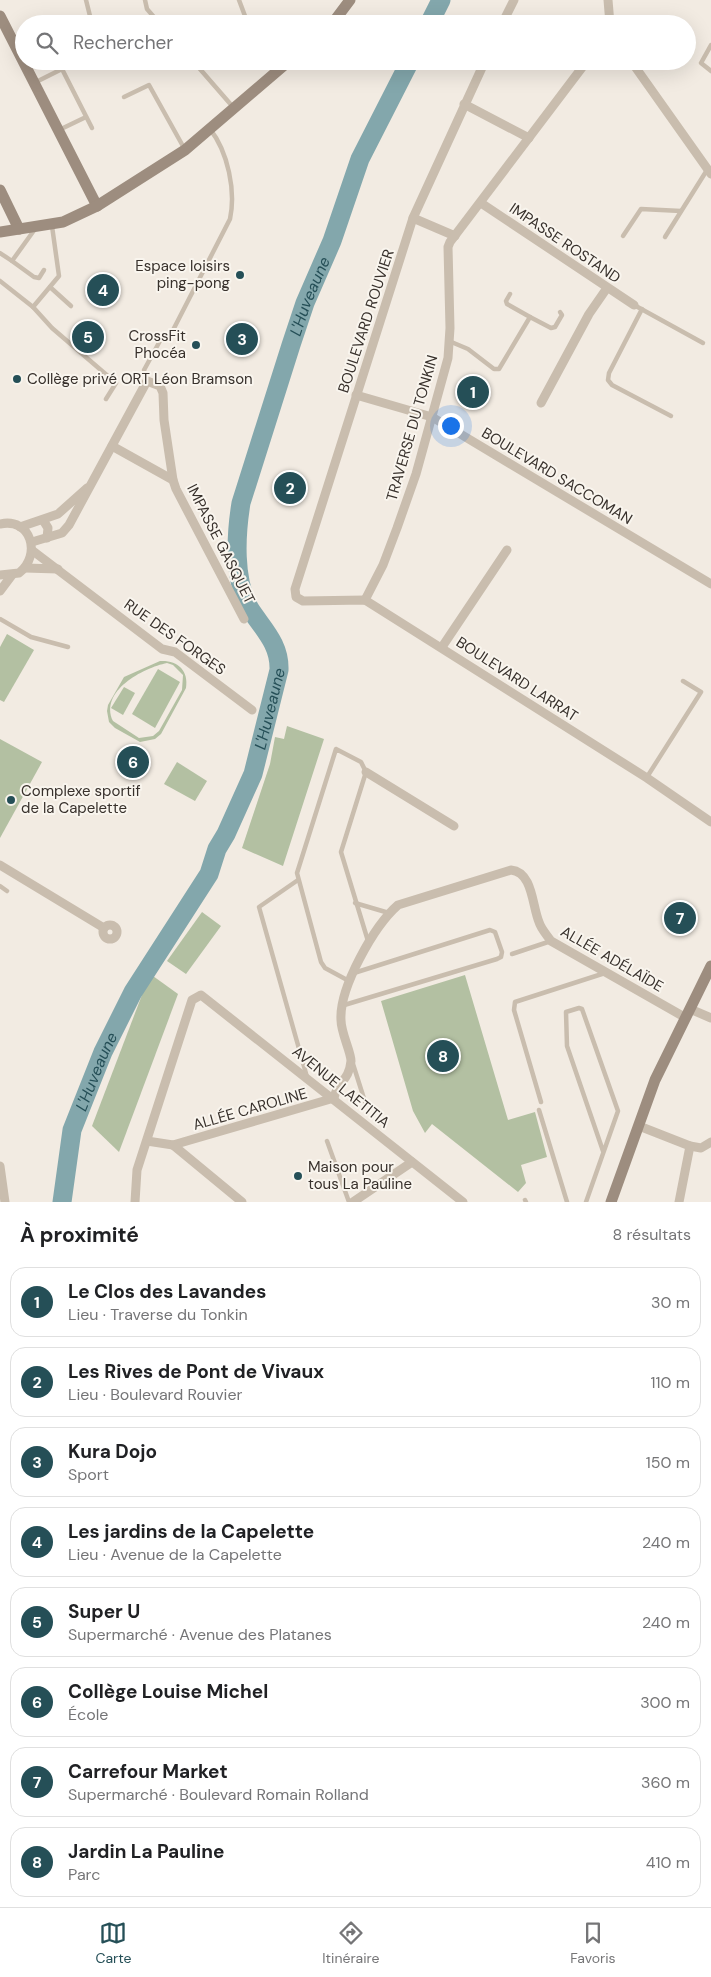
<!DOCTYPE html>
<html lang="fr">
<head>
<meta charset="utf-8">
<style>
	body { margin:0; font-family:"DM Sans",sans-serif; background:#f2f2f2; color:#202124 }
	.you { position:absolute; left:450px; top:425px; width:18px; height:18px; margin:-12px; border:4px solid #fff; border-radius:50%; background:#1a73e8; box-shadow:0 0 0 8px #1a73e833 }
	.badge { display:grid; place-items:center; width:32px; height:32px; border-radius:50%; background:#254f57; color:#fff; font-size:16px; font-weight:700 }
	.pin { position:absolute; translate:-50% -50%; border:2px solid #fff; box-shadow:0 1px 5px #0006 }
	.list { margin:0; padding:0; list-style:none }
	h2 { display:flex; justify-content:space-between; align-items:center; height:65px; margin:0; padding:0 20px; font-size:21px }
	h2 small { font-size:16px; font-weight:400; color:#757577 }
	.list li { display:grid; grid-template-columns:32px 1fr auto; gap:15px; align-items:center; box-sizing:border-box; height:70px; margin:0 10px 10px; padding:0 10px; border:1px solid #e0e0e0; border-radius:15px }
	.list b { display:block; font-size:19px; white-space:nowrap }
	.list p { margin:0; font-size:16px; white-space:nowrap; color:#757577 }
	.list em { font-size:16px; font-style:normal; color:#757577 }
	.icon { flex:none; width:28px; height:28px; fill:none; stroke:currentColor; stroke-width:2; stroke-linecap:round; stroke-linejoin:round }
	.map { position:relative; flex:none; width:711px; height:1202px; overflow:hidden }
	.search { position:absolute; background:#fff; box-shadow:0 5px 20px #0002; left:15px; right:15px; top:15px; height:55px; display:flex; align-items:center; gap:12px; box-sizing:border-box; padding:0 18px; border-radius:28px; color:#757577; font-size:19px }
	.sheet { height:705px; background:#fff }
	nav { display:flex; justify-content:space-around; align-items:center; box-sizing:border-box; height:70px; border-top:1px solid #e0e0e0; background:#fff; font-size:14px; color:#757577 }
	nav a { display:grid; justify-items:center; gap:2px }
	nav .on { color:#254f57 }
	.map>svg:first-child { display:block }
</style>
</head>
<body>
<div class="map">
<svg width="711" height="1202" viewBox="0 0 711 1202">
	<rect width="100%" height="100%" fill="#f2ebe2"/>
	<g fill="#b3c0a2" fill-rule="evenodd">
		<path d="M7 634 34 650 4 702 0 700V647Z"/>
		<path d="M160 661C177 660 189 670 186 688L161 734 155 739 140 742 115 728 109 722 107 711 108 705 124 677ZM167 663 173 665 183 675 182 690 159 731 153 736 139 738 113 721C99 691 143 668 167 663Z"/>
		<path d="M158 669 180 682 155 728 132 714Z"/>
		<path d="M124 687 135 693 123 715 111 708Z"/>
		<path d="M287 726 324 739 283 866 242 848 270 764 275 737 284 739Z"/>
		<path d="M0 739 42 762 0 838Z"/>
		<path d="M177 762 207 781 195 801 164 784Z"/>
		<path d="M202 912 221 926 186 974 167 961Z"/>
		<path d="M465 975 508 1120 535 1112 547 1157 521 1165 526 1183 518 1192 432 1124 425 1133 413 1111 381 1001Z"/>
		<path d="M153 976 178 994 119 1152 92 1126 145 987Z"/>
	</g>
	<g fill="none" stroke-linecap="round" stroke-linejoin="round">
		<g stroke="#83a7ac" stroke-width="19">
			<path d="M429 24 441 0"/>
			<path id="s1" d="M62 1202 72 1130 103 1052 133 992 209 874 217 849 226 834 253 774 279 670C280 644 263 629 250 609 233 580 236 534 241 503L291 345 305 303 332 241 360 159 410 61"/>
		</g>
		<g stroke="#c9bdae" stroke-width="4.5">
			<path d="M86 0 92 24"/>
			<path d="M145 0 147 9 160 24"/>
			<path d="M239 0 248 24"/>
			<path d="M711 45 701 63 711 71"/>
			<path d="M193 61 233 107"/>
			<path d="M268 61 276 70"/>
			<path d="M166 64 169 61"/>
			<path d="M62 69 92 128"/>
			<path d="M36 82 78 61"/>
			<path d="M124 97 149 85 184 148"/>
			<path d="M59 130 86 117"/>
			<path d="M623 236 641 209 681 211"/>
			<path d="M665 237 707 170"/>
			<path d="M0 253 12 261 35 229"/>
			<path d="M12 261 34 277 39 278 44 270"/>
			<path d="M0 281 33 307 52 328 116 383 106 399"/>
			<path d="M50 287 71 306"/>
			<path d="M634 305 703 343"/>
			<path d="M33 307 59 276 52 226"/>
			<path d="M642 309 609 373 608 380 612 385 671 416"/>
			<path d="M530 317 551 328 555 327 562 315 560 312"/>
			<path d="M449 341 468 349 494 369H499L530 317 507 304 506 301 510 294"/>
			<path d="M147 381 144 370 161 339 171 334 230 219C236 191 228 152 210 129"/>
			<path d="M0 619 31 637 68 647"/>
			<path d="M647 777 701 692 683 681"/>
			<path d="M298 880 259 907 307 1077"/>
			<path d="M0 886 7 891"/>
			<path d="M355 903 389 913"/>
			<path d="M512 954 551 941"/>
			<path d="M349 981 325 968 321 962 297 873 336 749 361 762 366 772 341 852 368 941"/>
			<path d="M341 1006 497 959 501 957 502 952 495 932 490 930 354 973"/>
			<path d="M353 1064 366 1105"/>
			<path d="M541 1102 514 1010 515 1002 605 973"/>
			<path d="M539 1110 567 1202"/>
			<path d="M327 1141 349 1202"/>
			<path d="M525 1200 526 1202"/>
			<path d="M586 1202 618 1111 582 1009 579 1008 566 1012 567 1046 603 1151"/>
		</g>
		<g stroke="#c9bdae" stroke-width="9">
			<path d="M608 0 610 24"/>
			<path d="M502 24 514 0"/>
			<path d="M485 61 413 218 295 589 296 597 303 601 365 600 647 778 711 822"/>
			<path d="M631 61 711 174"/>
			<path d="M464 104 529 138"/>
			<path d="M481 203 634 305"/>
			<path d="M413 218 455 236"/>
			<path d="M356 395 432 417 711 584"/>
			<path d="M541 403 589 314 607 288"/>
			<path d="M112 446 173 480"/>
			<path d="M43 520 48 528 47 538"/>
			<path d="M0 524C31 517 42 555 19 573L0 575"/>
			<path d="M20 527 58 514 87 488"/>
			<path d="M32 542 62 533 69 525 147 381 160 386 163 393 164 420 173 480 176 489 244 619"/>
			<path d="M33 551 162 649 175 652 252 710"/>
			<path d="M25 568 58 569"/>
			<path d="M0 591 12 575"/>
			<path d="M365 600 383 565 397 528 416 474 448 358 450 328 448 247 450 242 587 61"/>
			<path d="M442 647 507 550"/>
			<path d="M366 772 454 826"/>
			<path d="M0 865 104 928"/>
			<circle cx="110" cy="932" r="7"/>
			<path d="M690 1009 711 1018"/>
			<path d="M639 1126 690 1146 701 1148 711 1142"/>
			<path d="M147 1141 173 1145 334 1098C337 1081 349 1082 351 1061 351 1052 341 1033 341 1020 339 988 374 926 398 905L511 870C533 872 532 906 539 922 541 929 547 935 551 941L686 1018"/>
			<path d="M173 1145 242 1202"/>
			<path d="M0 1166 5 1202"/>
			<path d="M135 1202 137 1170 192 1000 201 995 463 1202"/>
			<path d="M353 1202 412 1162"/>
			<path d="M679 1202 690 1146"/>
		</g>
		<g stroke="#9d8d7f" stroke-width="11">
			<path d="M0 16 97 206"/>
			<path d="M332 24 350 0"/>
			<path d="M0 190 19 229"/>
			<path d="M0 232 63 222 97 206 185 150 289 61"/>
			<path d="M611 1202 655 1080 711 966"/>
		</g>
	</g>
	<g fill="#254f57" stroke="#f9f5ee" stroke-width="2">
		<circle cx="240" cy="275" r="5"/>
		<circle cx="196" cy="345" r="5"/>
		<circle cx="17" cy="379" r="5"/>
		<circle cx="11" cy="800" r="5"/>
		<circle cx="298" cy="1176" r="5"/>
	</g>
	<g text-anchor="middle" stroke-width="4" stroke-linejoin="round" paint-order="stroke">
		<g font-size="15" fill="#38312c" stroke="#f9f5ee">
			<text transform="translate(565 243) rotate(34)" y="5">IMPASSE ROSTAND</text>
			<text transform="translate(366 321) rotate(-72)" y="5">BOULEVARD ROUVIER</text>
			<text transform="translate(412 428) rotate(-74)" y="5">TRAVERSE DU TONKIN</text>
			<text transform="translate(557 476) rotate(31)" y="5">BOULEVARD SACCOMAN</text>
			<text transform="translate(221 544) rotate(63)" y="5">IMPASSE GASQUET</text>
			<text transform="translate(175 637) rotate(35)" y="5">RUE DES FORGES</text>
			<text transform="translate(517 679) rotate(33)" y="5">BOULEVARD LARRAT</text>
			<text transform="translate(612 959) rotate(30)" y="5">ALLÉE ADÉLAÏDE</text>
			<text transform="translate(341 1087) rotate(39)" y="5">AVENUE LAETITIA</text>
			<text transform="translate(250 1109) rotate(-16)" y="5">ALLÉE CAROLINE</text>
		</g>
		<g font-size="15" fill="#38312c" stroke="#f9f5ee" text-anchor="start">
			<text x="230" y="271" text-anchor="end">Espace loisirs<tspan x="230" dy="17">ping-pong</tspan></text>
			<text x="186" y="341" text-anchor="end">CrossFit<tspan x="186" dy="17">Phocéa</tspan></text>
			<text x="27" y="384">Collège privé ORT Léon Bramson</text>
			<text x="21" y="796">Complexe sportif<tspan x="21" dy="17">de la Capelette</tspan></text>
			<text x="308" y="1172">Maison pour<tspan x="308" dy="17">tous La Pauline</tspan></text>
		</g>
		<g font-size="16" font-style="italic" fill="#254f57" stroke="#f9f5ee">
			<text dy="6" stroke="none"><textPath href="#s1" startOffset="976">L'Huveaune</textPath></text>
			<text dy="6" stroke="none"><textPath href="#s1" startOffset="541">L'Huveaune</textPath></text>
			<text dy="6" stroke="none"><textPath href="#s1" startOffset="136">L'Huveaune</textPath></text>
		</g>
	</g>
</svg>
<div class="you"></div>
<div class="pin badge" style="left:473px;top:392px">1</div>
<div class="pin badge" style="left:290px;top:488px">2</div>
<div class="pin badge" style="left:242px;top:339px">3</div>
<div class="pin badge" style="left:103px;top:290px">4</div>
<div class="pin badge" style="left:88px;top:337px">5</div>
<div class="pin badge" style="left:133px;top:762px">6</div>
<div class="pin badge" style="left:680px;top:918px">7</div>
<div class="pin badge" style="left:443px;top:1056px">8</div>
<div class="search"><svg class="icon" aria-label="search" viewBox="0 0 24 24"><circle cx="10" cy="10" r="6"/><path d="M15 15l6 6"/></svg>Rechercher</div>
</div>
<section class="sheet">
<h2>À proximité<small>8 résultats</small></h2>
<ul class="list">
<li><span class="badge">1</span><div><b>Le Clos des Lavandes</b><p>Lieu · Traverse du Tonkin</p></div><em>30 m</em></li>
<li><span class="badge">2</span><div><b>Les Rives de Pont de Vivaux</b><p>Lieu · Boulevard Rouvier</p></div><em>110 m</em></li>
<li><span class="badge">3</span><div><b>Kura Dojo</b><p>Sport</p></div><em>150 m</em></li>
<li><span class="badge">4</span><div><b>Les jardins de la Capelette</b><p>Lieu · Avenue de la Capelette</p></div><em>240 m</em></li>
<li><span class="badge">5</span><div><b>Super U</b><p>Supermarché · Avenue des Platanes</p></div><em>240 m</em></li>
<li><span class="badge">6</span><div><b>Collège Louise Michel</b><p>École</p></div><em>300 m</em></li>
<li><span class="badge">7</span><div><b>Carrefour Market</b><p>Supermarché · Boulevard Romain Rolland</p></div><em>360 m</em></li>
<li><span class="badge">8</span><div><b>Jardin La Pauline</b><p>Parc</p></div><em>410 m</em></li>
</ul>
</section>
<nav>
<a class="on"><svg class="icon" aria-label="map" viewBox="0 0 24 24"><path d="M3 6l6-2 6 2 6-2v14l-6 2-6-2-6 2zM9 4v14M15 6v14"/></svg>Carte</a>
<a><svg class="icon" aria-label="directions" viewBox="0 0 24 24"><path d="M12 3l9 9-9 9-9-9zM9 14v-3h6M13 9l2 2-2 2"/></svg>Itinéraire</a>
<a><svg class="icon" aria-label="saved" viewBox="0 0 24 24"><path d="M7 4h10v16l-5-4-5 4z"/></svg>Favoris</a>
</nav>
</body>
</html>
